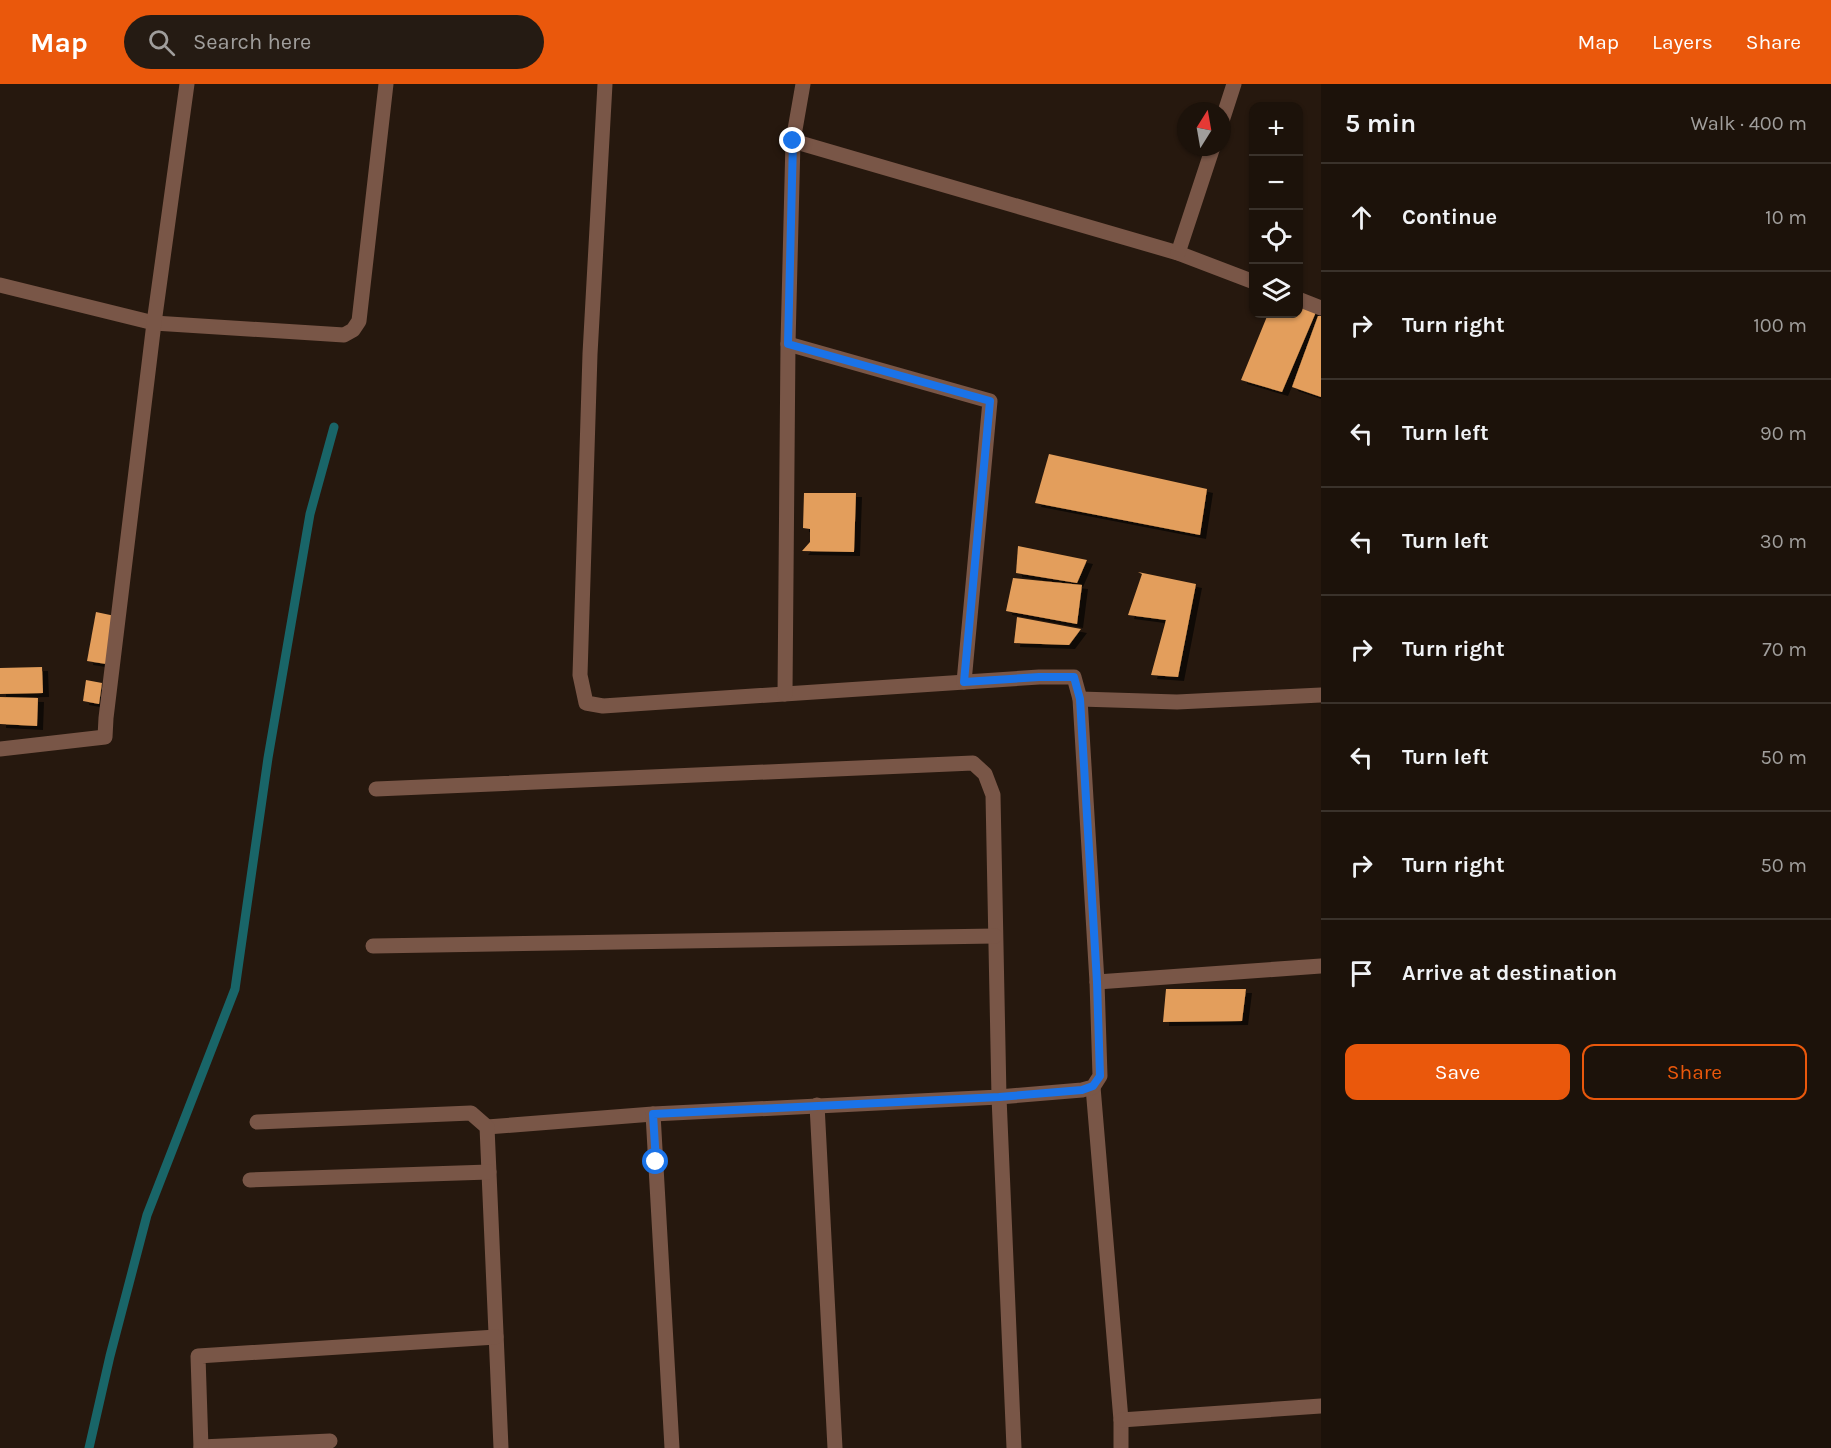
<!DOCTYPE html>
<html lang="en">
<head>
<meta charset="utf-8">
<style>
	body { margin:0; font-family:Karla,sans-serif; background:#251b13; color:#f1f3f6 }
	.controls { position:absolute; right:18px; top:18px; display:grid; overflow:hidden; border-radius:12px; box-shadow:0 2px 4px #0004 }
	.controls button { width:54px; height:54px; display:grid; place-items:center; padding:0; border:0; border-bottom:2px solid #3a322b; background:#1c120a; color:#f1f3f6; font:30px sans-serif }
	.compass { position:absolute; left:1177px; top:18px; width:54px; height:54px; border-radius:50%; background:#1c120a; box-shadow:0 2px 4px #0004; rotate:11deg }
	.stop { position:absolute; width:18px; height:18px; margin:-14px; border:4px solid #1a73e8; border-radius:50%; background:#fff }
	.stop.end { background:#1a73e8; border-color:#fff; box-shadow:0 2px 6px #0008 }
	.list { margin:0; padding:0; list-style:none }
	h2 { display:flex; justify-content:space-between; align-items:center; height:78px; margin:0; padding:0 24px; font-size:26px }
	h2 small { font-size:20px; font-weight:400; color:#a09e9c }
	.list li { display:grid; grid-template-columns:39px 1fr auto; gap:18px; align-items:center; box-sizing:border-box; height:108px; padding:0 24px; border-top:2px solid #3a322b }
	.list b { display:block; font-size:22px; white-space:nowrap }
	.list em { font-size:20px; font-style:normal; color:#a09e9c }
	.actions { display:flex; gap:12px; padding:18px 24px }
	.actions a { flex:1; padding:14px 0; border:2px solid #ea580c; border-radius:12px; text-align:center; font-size:21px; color:#ea580c }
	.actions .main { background:#ea580c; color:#fff }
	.icon { flex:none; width:33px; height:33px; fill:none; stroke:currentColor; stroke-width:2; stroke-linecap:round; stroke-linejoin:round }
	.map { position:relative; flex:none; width:1321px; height:1364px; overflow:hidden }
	header { display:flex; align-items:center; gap:36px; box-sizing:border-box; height:84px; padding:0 30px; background:#ea580c; color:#fff }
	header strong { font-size:28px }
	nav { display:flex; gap:33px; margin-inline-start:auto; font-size:21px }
	.search { width:420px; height:54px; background:#251b13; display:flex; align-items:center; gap:15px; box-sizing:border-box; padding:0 21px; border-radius:33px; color:#a09e9c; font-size:22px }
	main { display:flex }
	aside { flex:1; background:#1c120a }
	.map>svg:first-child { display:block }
</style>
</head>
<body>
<header>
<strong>Map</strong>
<div class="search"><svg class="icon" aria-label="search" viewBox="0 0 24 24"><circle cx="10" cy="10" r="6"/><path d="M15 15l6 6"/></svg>Search here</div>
<nav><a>Map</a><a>Layers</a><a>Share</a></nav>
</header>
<main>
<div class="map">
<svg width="1321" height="1364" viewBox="0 0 1321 1364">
	<defs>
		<filter id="shadow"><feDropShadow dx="6" dy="4" stdDeviation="0" flood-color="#0009"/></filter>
	</defs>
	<rect width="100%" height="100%" fill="#26180e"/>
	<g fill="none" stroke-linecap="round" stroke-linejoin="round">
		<path stroke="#196568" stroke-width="9" d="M89 1364 110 1272 147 1131 235 905 268 674 310 430 334 343"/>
	</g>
	<g fill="#e39e5b" filter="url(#shadow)">
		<path d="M1298 222 1316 228 1282 308 1241 296 1268 230H1298Z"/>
		<path d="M1318 232H1321V313L1292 303Z"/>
		<path d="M1049 370 1207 405 1200 451 1035 419Z"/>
		<path d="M804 409H856L854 468 802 467 810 458V445L803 444Z"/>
		<path d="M1018 462 1087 476 1077 499 1016 489Z"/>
		<path d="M1138 488 1196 500 1178 593 1151 591 1166 536 1128 531 1142 490Z"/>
		<path d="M1013 494 1082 501 1077 540 1006 527Z"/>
		<path d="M96 528 115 532 106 580 87 577Z"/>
		<path d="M1017 533 1081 545 1069 561 1014 559Z"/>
		<path d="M42 583 43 609 0 610V584Z"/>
		<path d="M86 596 102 599 99 620 83 617Z"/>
		<path d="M0 613 38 614 37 642 0 640Z"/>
		<path d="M1166 905H1246L1242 937 1163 938Z"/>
	</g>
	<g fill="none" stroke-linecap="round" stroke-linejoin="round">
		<g stroke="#795647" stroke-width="15">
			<path d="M605 0 590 270 580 591 586 619 603 622 1039 593H1074L1080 615 1097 898"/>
			<path d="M1222 37 1234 0"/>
			<path d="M793 57 1178 169 1254 198"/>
			<path d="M1178 169 1213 63"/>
			<path d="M0 201 154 239 344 251 353 246 359 237 386 0"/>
			<path d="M1298 215 1321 224"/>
			<path d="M788 260 990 317 964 598"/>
			<path d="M785 610 788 260 793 57 803 0"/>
			<path d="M1080 615 1177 618 1321 611"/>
			<path d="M0 665 105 653 106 634 154 239 187 0"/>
			<path d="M376 705 973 679 985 690 993 711 999 1013 653 1030 487 1043"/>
			<path d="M373 862 995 852"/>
			<path d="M1093 1003 1121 1336V1364"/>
			<path d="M817 1021 835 1364"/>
			<path d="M653 1030 672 1364"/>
			<path d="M257 1038 471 1029 487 1043 501 1364"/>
			<path d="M250 1096 489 1088"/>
			<path d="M1121 1336 1321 1322"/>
			<path d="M201 1363 330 1357"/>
			<path d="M201 1364 198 1272 496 1253"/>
			<path d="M1014 1364 999 1013 1082 1006 1093 1003 1100 992 1097 898 1321 882"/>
		</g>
	</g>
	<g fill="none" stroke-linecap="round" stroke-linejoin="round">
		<path stroke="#1a73e8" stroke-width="8" d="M656 1078 653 1030 999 1013 1082 1006 1093 1002 1100 992 1097 898 1080 615 1074 593H1039L964 598 990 317 788 260 793 57"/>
	</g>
</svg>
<div class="controls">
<button>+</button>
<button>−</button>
<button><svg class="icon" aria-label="locate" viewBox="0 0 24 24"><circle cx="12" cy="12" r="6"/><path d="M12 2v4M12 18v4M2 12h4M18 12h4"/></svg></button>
<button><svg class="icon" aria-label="layers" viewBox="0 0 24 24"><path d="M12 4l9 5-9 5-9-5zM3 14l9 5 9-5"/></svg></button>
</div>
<svg class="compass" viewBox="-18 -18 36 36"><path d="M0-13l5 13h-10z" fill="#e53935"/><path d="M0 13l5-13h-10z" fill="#a09e9c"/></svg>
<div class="stop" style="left:656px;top:1078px"></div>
<div class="stop end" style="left:793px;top:57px"></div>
</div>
<aside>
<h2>5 min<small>Walk · 400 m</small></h2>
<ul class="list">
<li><svg class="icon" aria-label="ahead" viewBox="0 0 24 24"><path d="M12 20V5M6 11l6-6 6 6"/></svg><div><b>Continue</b></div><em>10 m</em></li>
<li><svg class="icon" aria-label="right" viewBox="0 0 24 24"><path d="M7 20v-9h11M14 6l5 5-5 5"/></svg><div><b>Turn right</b></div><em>100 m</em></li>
<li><svg class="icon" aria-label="left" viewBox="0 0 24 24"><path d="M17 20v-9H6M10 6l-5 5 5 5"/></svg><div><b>Turn left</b></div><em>90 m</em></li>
<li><svg class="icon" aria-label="left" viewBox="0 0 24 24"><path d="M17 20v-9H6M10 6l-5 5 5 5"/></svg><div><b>Turn left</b></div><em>30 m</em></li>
<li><svg class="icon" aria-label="right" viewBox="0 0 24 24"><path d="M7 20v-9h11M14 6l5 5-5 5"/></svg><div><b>Turn right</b></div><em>70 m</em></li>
<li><svg class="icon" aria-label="left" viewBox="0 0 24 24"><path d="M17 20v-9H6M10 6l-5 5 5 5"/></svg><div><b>Turn left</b></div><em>50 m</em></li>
<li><svg class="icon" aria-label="right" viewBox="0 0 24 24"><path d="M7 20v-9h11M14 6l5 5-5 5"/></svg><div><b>Turn right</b></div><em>50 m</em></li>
<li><svg class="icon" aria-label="arrive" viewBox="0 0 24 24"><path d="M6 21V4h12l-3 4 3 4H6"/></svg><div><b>Arrive at destination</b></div></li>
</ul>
<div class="actions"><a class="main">Save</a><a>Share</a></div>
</aside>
</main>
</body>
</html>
